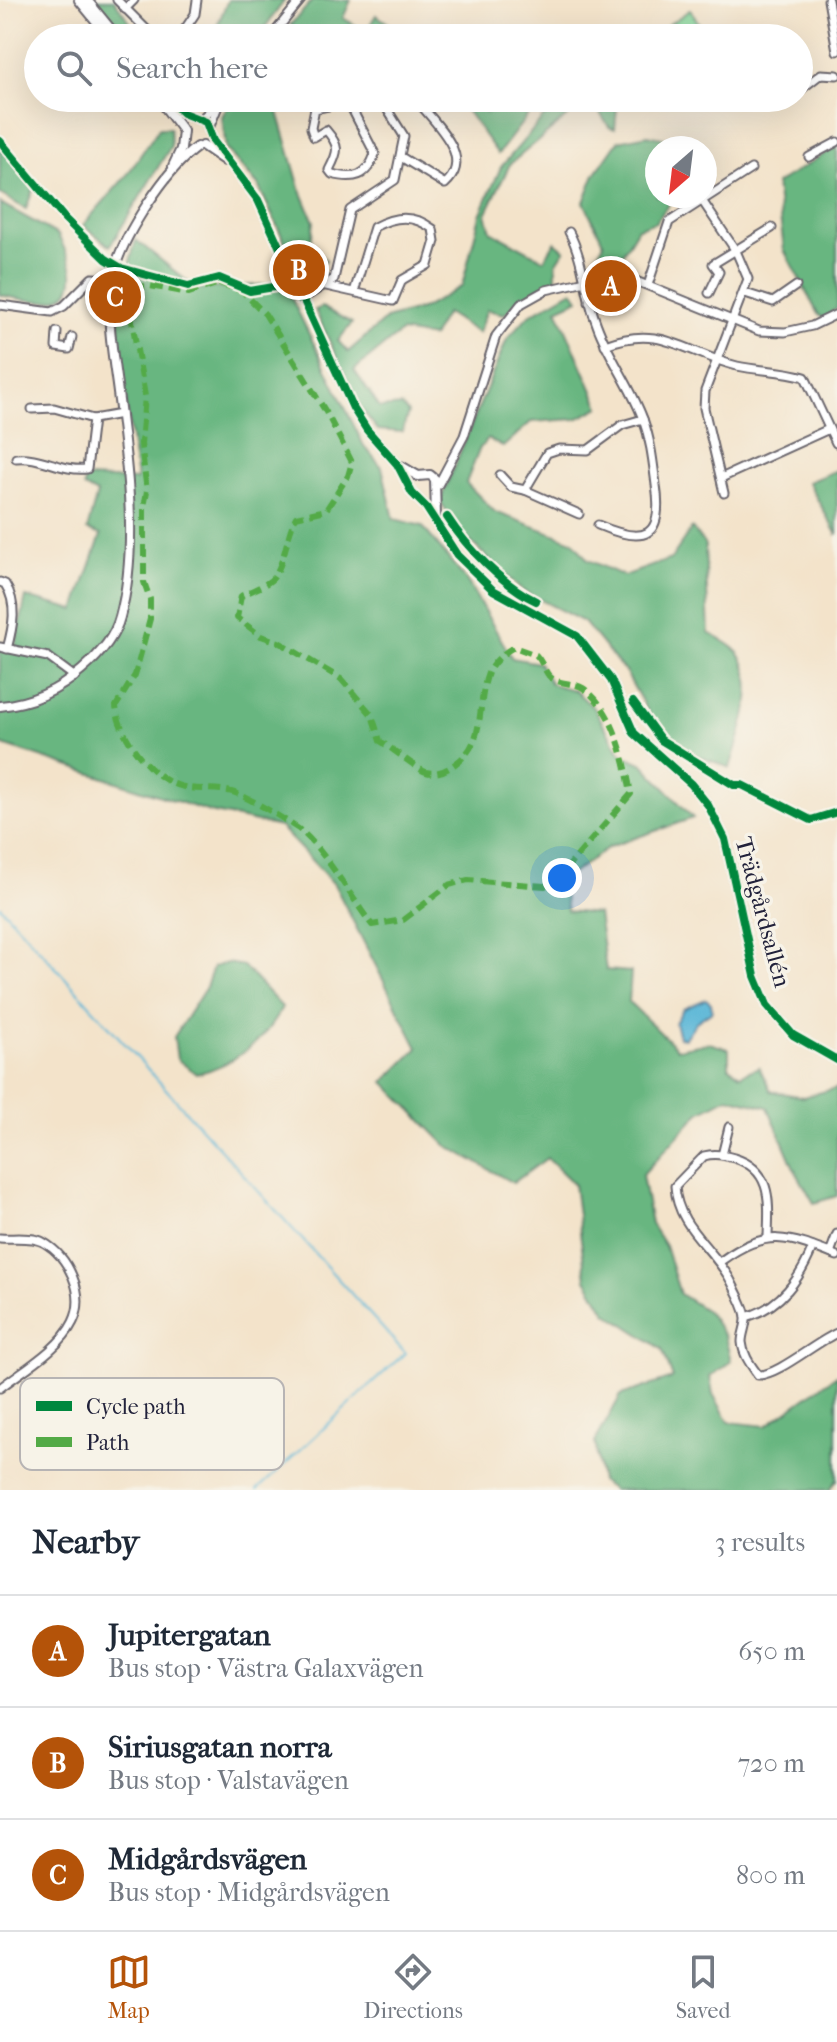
<!DOCTYPE html>
<html lang="en">
<head>
<meta charset="utf-8">
<style>
	body { margin:0; font-family:"IM FELL French Canon",serif; background:#f6f6f7; color:#1f2937 }
	.compass { position:absolute; left:645px; top:136px; width:72px; height:72px; border-radius:50%; background:#fff; box-shadow:0 8px 32px #0002; rotate:208deg }
	.you { position:absolute; left:562px; top:878px; width:28px; height:28px; margin:-20px; border:6px solid #fff; border-radius:50%; background:#1a73e8; box-shadow:0 0 0 12px #1a73e833 }
	.badge { display:grid; place-items:center; width:52px; height:52px; border-radius:50%; background:#b45309; color:#fff; font-size:26px; font-weight:700 }
	.pin { position:absolute; translate:-50% -50%; border:4px solid #fff; box-shadow:0 2px 8px #0006 }
	.list { margin:0; padding:0; list-style:none }
	h2 { display:flex; justify-content:space-between; align-items:center; height:104px; margin:0; padding:0 32px; font-size:34px }
	h2 small { font-size:26px; font-weight:400; color:#747a83 }
	.list li { display:grid; grid-template-columns:52px 1fr auto; gap:24px; align-items:center; box-sizing:border-box; height:112px; padding:0 32px; border-top:2px solid #e0e1e3 }
	.list b { display:block; font-size:30px; white-space:nowrap }
	.list p { margin:0; font-size:26px; white-space:nowrap; color:#747a83 }
	.list em { font-size:26px; font-style:normal; color:#747a83 }
	.icon { flex:none; width:44px; height:44px; fill:none; stroke:currentColor; stroke-width:2; stroke-linecap:round; stroke-linejoin:round }
	.map { position:relative; flex:none; width:837px; height:1490px; overflow:hidden }
	.search { position:absolute; background:#fff; box-shadow:0 8px 32px #0002; left:24px; right:24px; top:24px; height:88px; display:flex; align-items:center; gap:20px; box-sizing:border-box; padding:0 28px; border-radius:44px; color:#747a83; font-size:30px }
	.sheet { height:440px; background:#fff }
	nav { display:flex; justify-content:space-around; align-items:center; box-sizing:border-box; height:112px; border-top:2px solid #e0e1e3; background:#fff; font-size:22px; color:#747a83 }
	nav a { display:grid; justify-items:center; gap:4px }
	nav .on { color:#b45309 }
	.map>svg:first-child { display:block }
</style>
</head>
<body>
<div class="map">
<svg width="837" height="1490" viewBox="0 0 837 1490">
	<rect width="100%" height="100%" fill="#f7f3e8"/>
	<filter id="ink" filterUnits="userSpaceOnUse"><feTurbulence type="fractalNoise" baseFrequency=".0125" numOctaves="2"/><feDisplacementMap in="SourceGraphic" scale="16" xChannelSelector="R" yChannelSelector="G"/><feConvolveMatrix kernelMatrix="1 2 1 2 8 2 1 2 1" color-interpolation-filters="sRGB"/></filter>
	<filter id="wash" filterUnits="userSpaceOnUse"><feTurbulence type="fractalNoise" baseFrequency=".006" numOctaves="4" result="noise"/><feDisplacementMap in="SourceGraphic" scale="32" xChannelSelector="R" yChannelSelector="G"/><feGaussianBlur stdDeviation="1.8" result="paint"/><feColorMatrix in="noise" values="0 0 0 0 0 0 0 0 0 0 0 0 0 0 0 0 0 1.4 0 .05"/><feComposite in="paint" operator="in"/></filter>
	<g filter="url(#wash)">
		<rect width="100%" height="100%" fill="#f3e3ca"/>
		<path fill="#80d598" stroke="#517c6a" stroke-width="2" d="M690 10 709 38H649Z"/>
		<g fill="#68b680" stroke="#456c5e" stroke-width="2">
			<path d="M89 0H114L141 38H122Z"/>
			<path d="M228 0H285L257 38H212Z"/>
			<path d="M313 0H351L343 18 366 31 376 15 410 38 333 31 312 34 290 25Z"/>
			<path d="M233 98H274L300 188 314 222 310 249 326 260 303 281 258 185 226 149 222 116Z"/>
			<path d="M457 98H475L486 113 507 98 531 111 498 154Z"/>
			<path d="M560 98H618L615 129 609 127 590 98 510 164 486 214 491 231 544 260 555 242 565 250 556 264V283L539 288 504 314 487 310 478 333 446 313 432 337 401 332 354 370 380 408 402 406 408 413 402 432 378 430 359 406 315 310 322 307 352 323 338 341 348 352 386 319 424 308 462 286 480 215 501 167Z"/>
			<path d="M159 128H170L171 146 110 246 83 225 127 175Z"/>
			<path d="M648 135 667 139 669 148H657V196H668L671 201 656 222 638 228 612 271 592 272 589 265 604 244 584 202 595 174 618 141Z"/>
			<path d="M837 146V308L824 319 818 314 784 250 776 184Z"/>
			<path d="M0 147 34 187 26 209 0 194Z"/>
			<path d="M0 203 58 235C63 246 71 261 72 272 76 314 23 300 0 295Z"/>
			<path d="M136 240 197 289 284 283 364 446 382 467 394 519 422 526 467 581 512 658 539 663 551 684 574 690 594 708 621 754 642 763 693 818 609 847 562 881 567 911 598 914 606 970 631 972 629 1002 677 1049 709 1043 729 1049V1067L740 1075 759 1067 771 1091 803 1097 837 1088V1196L814 1203 794 1168 768 1107 728 1097 700 1112 642 1175 651 1224 665 1246 680 1294 708 1312 725 1337 731 1361 710 1377 713 1394 729 1422 766 1426 837 1375V1480L830 1490H613L601 1482 595 1442 621 1395 673 1378 662 1349 606 1312 586 1279 574 1184 547 1158 513 1183 446 1145 384 1082 418 1048 334 884 280 827 210 812 0 744V644L15 646 26 597 75 610 101 535 87 530 97 494 84 487 85 478 137 480 122 375 118 305Z"/>
			<path d="M573 290 579 299 557 309 600 407 577 419 531 422 503 447 488 439 480 448 466 483 495 512 573 541 588 560 624 576 671 559 692 528 705 545 709 633C717 638 730 643 736 650 763 682 740 733 730 768L688 752 650 716 626 673 584 622 523 591 459 531 440 501 507 339 528 316Z"/>
			<path d="M837 470V535L808 482Z"/>
			<path d="M227 963 243 966 282 1007C265 1042 233 1065 196 1074L177 1059 174 1037 206 987 213 967Z"/>
		</g>
		<path fill="#59b6d7" stroke="#3e6c89" stroke-width="2" d="M706 999 711 1003 712 1011 696 1022 685 1038 679 1037 675 1023 683 1009Z"/>
		<g fill="none" stroke-linecap="round" stroke-linejoin="round">
			<path stroke="#59b6d7" stroke-width="2" d="M0 906 405 1353 257 1490"/>
		</g>
	</g>
	<g filter="url(#ink)">
		<g fill="none" stroke-linecap="round" stroke-linejoin="round">
			<defs>
				<g id="minor">
					<path d="M117 0 155 38"/>
					<path d="M828 0 837 51"/>
					<path d="M125 9 134 0"/>
					<path d="M179 38 195 14 197 0"/>
					<path d="M270 38 301 0"/>
					<path d="M799 91 821 74 837 75"/>
					<path d="M780 100 788 98"/>
					<path d="M315 109 338 104 351 107 375 154C367 177 354 180 332 174L329 170C339 151 340 146 326 130L314 137 311 128 317 98"/>
					<path d="M201 119 223 98"/>
					<path d="M210 126 219 104"/>
					<path d="M401 157 445 184C476 157 433 122 415 98"/>
					<path d="M809 157 837 142"/>
					<path d="M699 196 736 251 748 279 705 391 704 408 724 493"/>
					<path d="M569 232C584 260 585 295 597 325 609 358 631 386 643 419 651 441 653 462 656 485 664 538 645 545 598 525"/>
					<path d="M648 285 669 222 751 169"/>
					<path d="M326 286 393 301 402 280 428 265 435 241 433 229C413 214 395 216 374 227L354 292"/>
					<path d="M709 293 719 272 713 264 772 228"/>
					<path d="M745 293 773 302 796 286"/>
					<path d="M305 297 334 279 350 210 395 180 404 136 380 98"/>
					<path d="M589 302 621 304 636 281"/>
					<path d="M0 305 52 312 64 306 92 278 113 279"/>
					<path d="M57 332 56 347 69 349 72 337"/>
					<path d="M605 345C662 323 684 353 737 366 759 371 782 370 805 377L836 443"/>
					<path d="M32 409 54 408 93 419"/>
					<path d="M16 458C40 455 62 472 87 469L93 419 121 414"/>
					<path d="M500 475 511 487 525 490 547 453 559 449 588 450 622 425 643 419"/>
					<path d="M721 478 829 429"/>
					<path d="M438 485 464 436 496 336 521 304 546 290 599 278 636 281 759 331 785 332 812 326 837 314"/>
					<path d="M525 490 579 514"/>
					<path d="M0 582 5 584C18 604 13 627 7 649"/>
					<path d="M0 647 48 657 75 677"/>
					<path d="M722 1155 729 1127"/>
					<path d="M768 1236C769 1202 773 1170 734 1158 723 1155 715 1153 704 1156L675 1186C677 1227 713 1247 731 1281 736 1291 744 1305 746 1316 747 1325 742 1333 742 1342 743 1355 751 1365 758 1375 777 1376 816 1342 837 1333"/>
					<path d="M0 1238C12 1239 33 1236 43 1242 68 1256 87 1294 73 1322 60 1349 23 1370 0 1388"/>
					<path d="M830 1253 837 1234"/>
					<path d="M721 1261C767 1228 787 1236 837 1256"/>
					<path d="M746 1317C781 1307 800 1279 813 1247"/>
				</g>
				<g id="tertiary">
					<path d="M79 0 110 38"/>
					<path d="M87 0 118 38"/>
					<path d="M158 98 183 131 181 149 173 166"/>
					<path d="M167 98 183 113 206 122 213 141 258 200 353 408 367 430 397 464 412 493 426 507 457 555 493 590 577 636 611 680 634 733 691 784 708 805 725 839 755 976 767 1005 793 1035 837 1060"/>
					<path d="M203 146 225 161"/>
					<path d="M401 466 418 476 430 475 435 479 436 518"/>
					<path d="M0 706C31 703 58 691 82 670 97 657 115 637 120 617 139 548 127 463 118 393 113 353 104 312 114 272 122 237 167 168 197 147"/>
				</g>
			</defs>
			<use href="#minor" stroke="#6b666d" stroke-width="11"/>
			<use href="#tertiary" stroke="#6b666d" stroke-width="12"/>
			<use href="#minor" stroke="#fff" stroke-width="7"/>
			<use href="#tertiary" stroke="#fff" stroke-width="8"/>
			<path stroke="#53aa46" stroke-width="6" stroke-dasharray="12 6" stroke-linecap="butt" d="M219 283 243 292 265 314 326 412 352 462 348 476 326 510 296 517C286 536 286 559 274 577 268 585 250 591 241 596L237 618 261 636 279 642 341 679 372 715 380 741C392 748 417 769 426 772 437 775 447 770 455 764 487 742 476 705 488 673 493 662 503 653 514 647L536 655C542 661 544 670 549 676 557 685 574 682 583 688 614 709 625 760 631 794L560 876 545 886 468 880 449 885 403 920 372 925C353 900 320 843 297 828 279 816 258 803 238 794 219 786 196 792 177 785 149 776 118 734 116 706L135 675 150 619V599L144 582V507L147 491 141 444 145 396 132 321 131 298 136 287 150 286 189 293Z"/>
			<defs>
				<g id="cycleway">
					<path d="M167 98 183 113 206 122 213 141 258 200 353 408 367 430 397 464 412 493 426 507 457 555 493 590 577 636 611 680 634 733 691 784 708 805 725 839 755 976 767 1005 793 1035 837 1060"/>
					<path d="M0 141 65 219 106 259 121 268 188 286 219 278 250 291 292 284 299 299"/>
					<path d="M447 517C467 548 503 585 536 601"/>
					<path d="M633 702 661 740 734 785H742L811 820 837 812"/>
				</g>
			</defs>
			<use href="#cycleway" stroke="#f7f3e8" stroke-width="13"/>
			<use href="#cycleway" stroke="#00873e" stroke-width="8"/>
		</g>
	</g>
	<g text-anchor="middle" stroke-width="7" stroke-linejoin="round" paint-order="stroke">
		<g font-size="24" fill="#22223b" stroke="#f7f3e8">
			<text transform="translate(763 912) rotate(75)" y="8">Trädgårdsallén</text>
		</g>
	</g>
	<rect x="20" y="1378" width="264" height="92" rx="12" fill="#f7f3e8" stroke="#b7b4b4" stroke-width="2"/>
	<rect x="36" y="1401" width="36" height="10" fill="#00873e"/>
	<rect x="36" y="1437" width="36" height="10" fill="#53aa46"/>
	<g font-size="22" fill="#22223b">
		<text x="86" y="1414">Cycle path</text>
		<text x="86" y="1450">Path</text>
	</g>
</svg>
<svg class="compass" viewBox="-18 -18 36 36"><path d="M0-13l5 13h-10z" fill="#e53935"/><path d="M0 13l5-13h-10z" fill="#747a83"/></svg>
<div class="you"></div>
<div class="pin badge" style="left:611px;top:286px">A</div>
<div class="pin badge" style="left:299px;top:270px">B</div>
<div class="pin badge" style="left:115px;top:297px">C</div>
<div class="search"><svg class="icon" aria-label="search" viewBox="0 0 24 24"><circle cx="10" cy="10" r="6"/><path d="M15 15l6 6"/></svg>Search here</div>
</div>
<section class="sheet">
<h2>Nearby<small>3 results</small></h2>
<ul class="list">
<li><span class="badge">A</span><div><b>Jupitergatan</b><p>Bus stop · Västra Galaxvägen</p></div><em>650 m</em></li>
<li><span class="badge">B</span><div><b>Siriusgatan norra</b><p>Bus stop · Valstavägen</p></div><em>720 m</em></li>
<li><span class="badge">C</span><div><b>Midgårdsvägen</b><p>Bus stop · Midgårdsvägen</p></div><em>800 m</em></li>
</ul>
</section>
<nav>
<a class="on"><svg class="icon" aria-label="map" viewBox="0 0 24 24"><path d="M3 6l6-2 6 2 6-2v14l-6 2-6-2-6 2zM9 4v14M15 6v14"/></svg>Map</a>
<a><svg class="icon" aria-label="directions" viewBox="0 0 24 24"><path d="M12 3l9 9-9 9-9-9zM9 14v-3h6M13 9l2 2-2 2"/></svg>Directions</a>
<a><svg class="icon" aria-label="saved" viewBox="0 0 24 24"><path d="M7 4h10v16l-5-4-5 4z"/></svg>Saved</a>
</nav>
</body>
</html>
